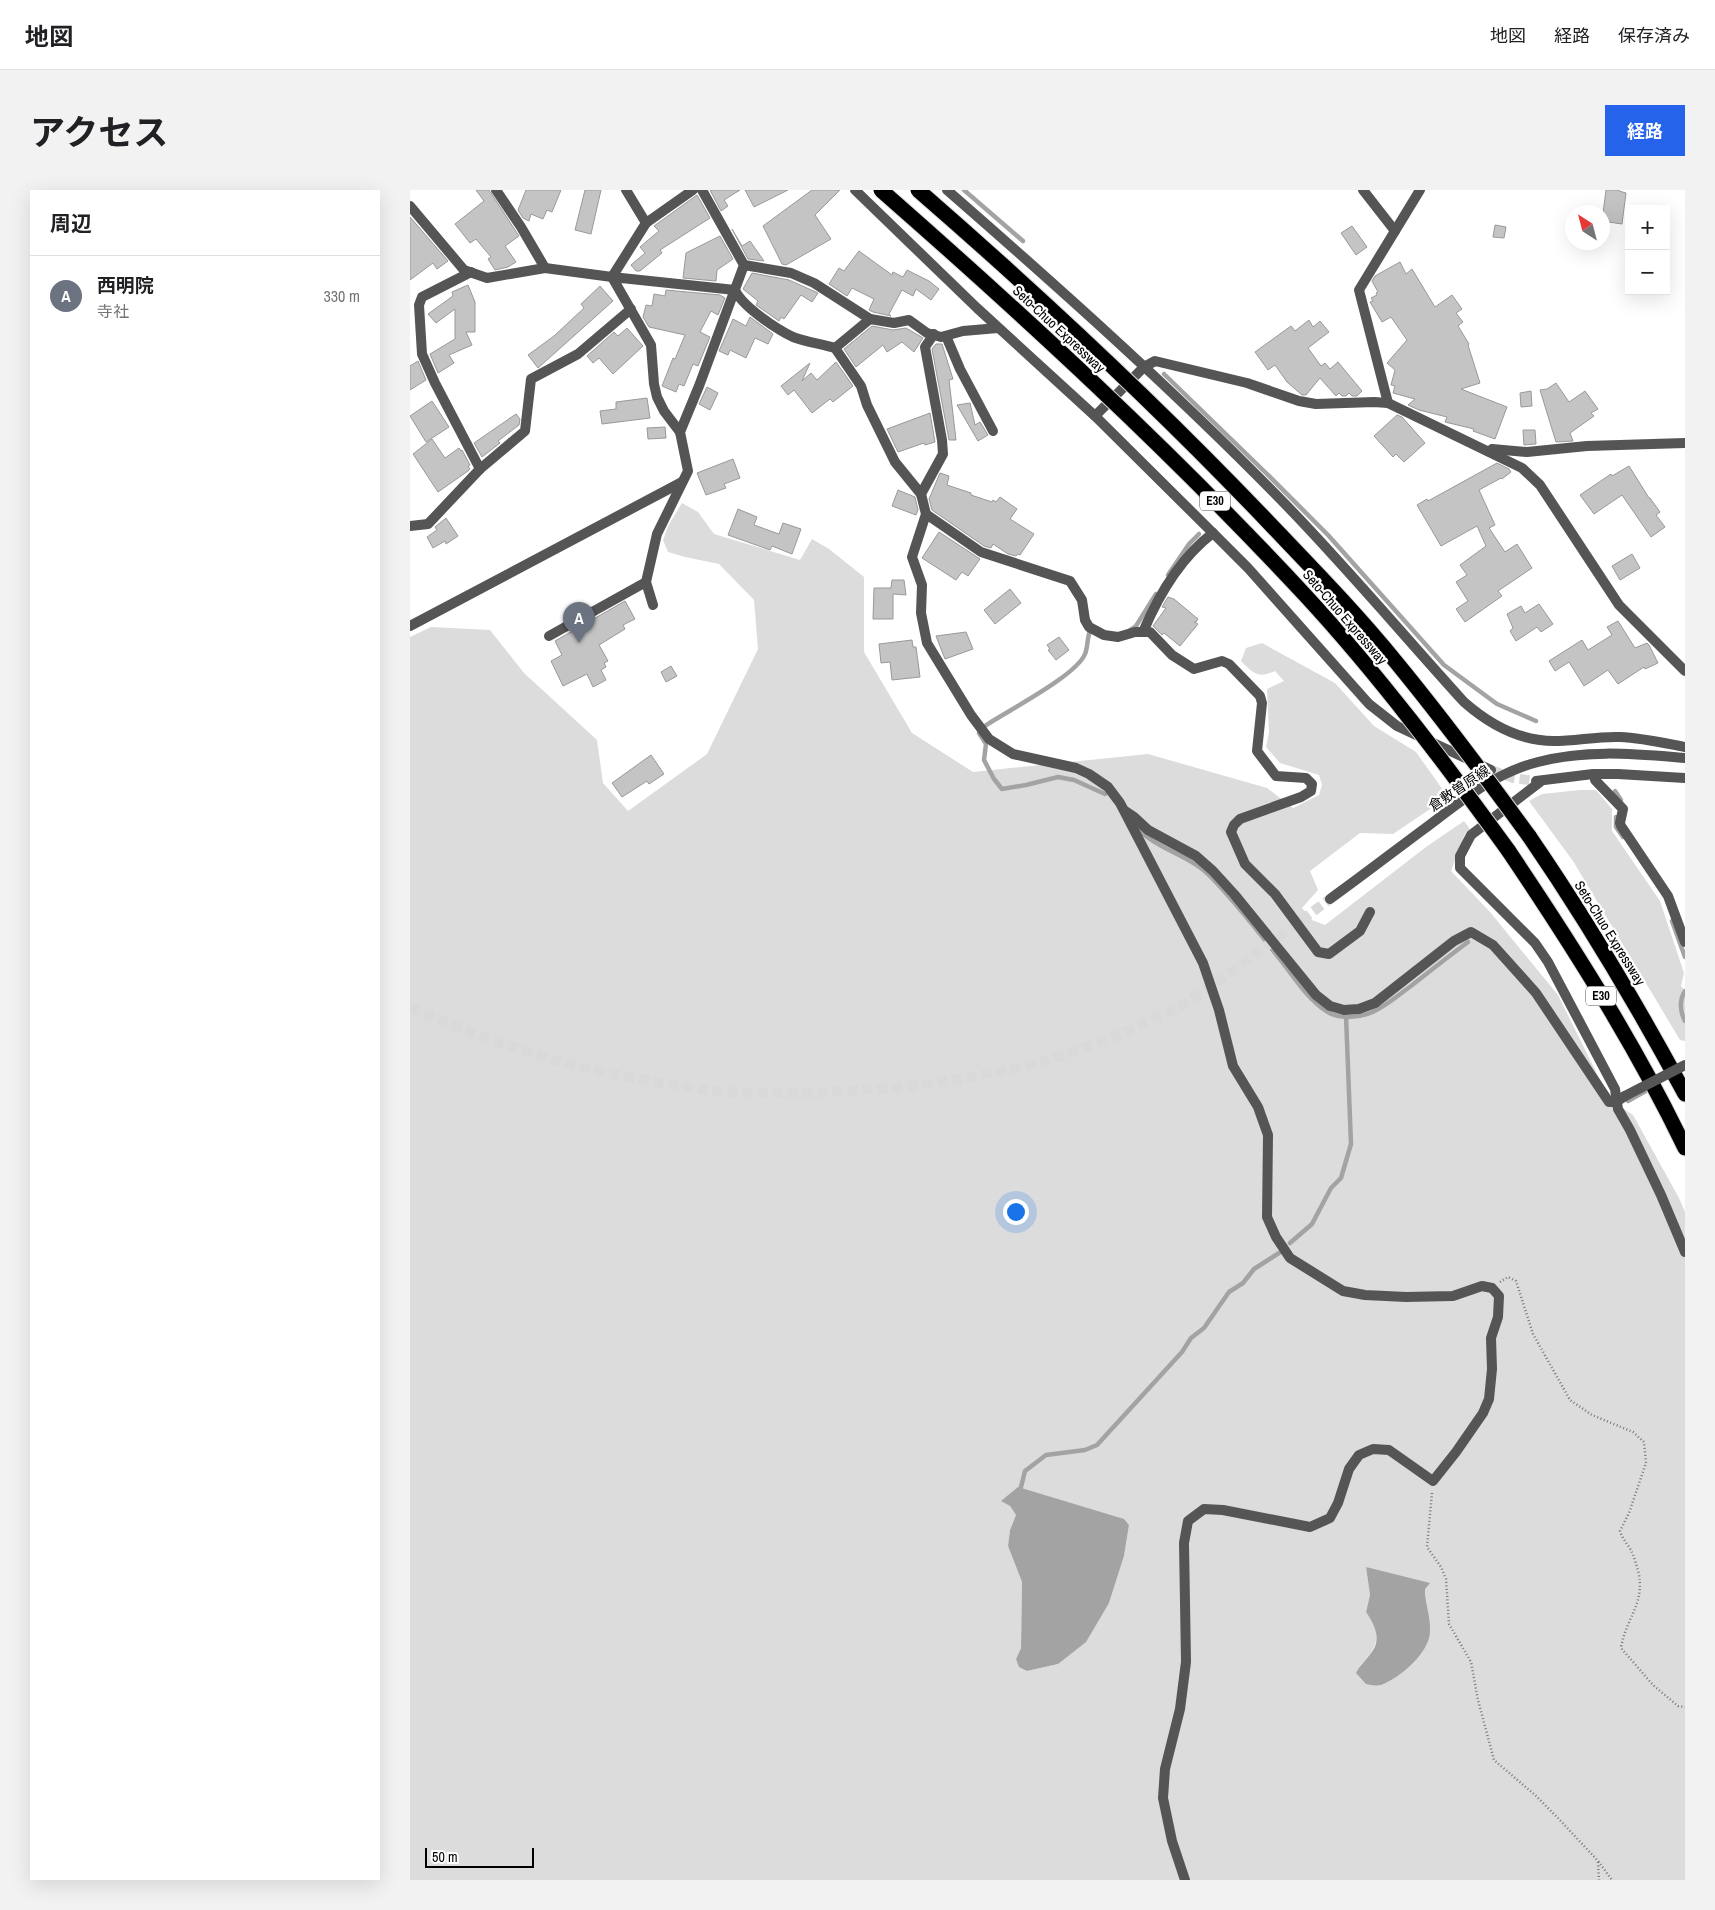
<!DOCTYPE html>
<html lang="ja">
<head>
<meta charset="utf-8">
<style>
	body { margin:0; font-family:"Archivo Narrow","Noto Sans JP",sans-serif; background:#f2f2f2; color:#202124 }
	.controls { position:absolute; right:15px; top:15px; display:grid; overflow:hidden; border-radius:0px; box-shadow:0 5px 20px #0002 }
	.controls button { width:45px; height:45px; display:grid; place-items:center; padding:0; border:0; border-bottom:1px solid #e0e0e0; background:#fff; color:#202124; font:25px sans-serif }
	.compass { position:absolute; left:1155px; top:15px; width:45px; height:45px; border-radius:50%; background:#fff; box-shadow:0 5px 20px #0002; rotate:324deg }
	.scale { position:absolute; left:15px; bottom:12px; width:109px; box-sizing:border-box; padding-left:5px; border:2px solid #000; border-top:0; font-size:14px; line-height:18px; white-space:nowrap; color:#000; -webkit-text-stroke:4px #fff; paint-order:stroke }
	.you { position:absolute; left:605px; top:1021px; width:18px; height:18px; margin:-12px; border:4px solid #fff; border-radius:50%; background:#1a73e8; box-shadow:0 0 0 8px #1a73e833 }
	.badge { display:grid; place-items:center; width:32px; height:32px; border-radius:50%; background:#2563eb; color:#fff; font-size:16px; font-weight:700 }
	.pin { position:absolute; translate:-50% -41px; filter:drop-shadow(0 1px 2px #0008) }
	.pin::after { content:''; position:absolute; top:26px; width:18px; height:15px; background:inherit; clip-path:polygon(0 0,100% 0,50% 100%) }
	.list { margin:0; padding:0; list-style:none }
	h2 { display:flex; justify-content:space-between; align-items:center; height:65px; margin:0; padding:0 20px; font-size:21px }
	h2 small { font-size:16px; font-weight:400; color:#757577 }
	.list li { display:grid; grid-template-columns:32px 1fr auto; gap:15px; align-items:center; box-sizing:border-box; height:80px; padding:0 20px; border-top:1px solid #e0e0e0 }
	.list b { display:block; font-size:19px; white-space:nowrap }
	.list p { margin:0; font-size:16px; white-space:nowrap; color:#757577 }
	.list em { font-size:16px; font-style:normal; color:#757577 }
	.map { position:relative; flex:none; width:1275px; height:1690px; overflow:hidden; border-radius:0px }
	header { display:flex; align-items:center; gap:30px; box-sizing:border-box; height:70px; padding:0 25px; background:#fff; border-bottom:1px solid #e0e0e0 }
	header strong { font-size:24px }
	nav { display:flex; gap:28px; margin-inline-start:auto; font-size:18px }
	.intro { display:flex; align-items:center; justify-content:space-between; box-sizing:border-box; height:120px; padding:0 30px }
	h1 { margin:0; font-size:35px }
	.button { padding:12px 22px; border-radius:0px; background:#2563eb; color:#fff; font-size:18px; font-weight:700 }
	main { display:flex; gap:30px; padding:0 30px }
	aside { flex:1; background:#fff; border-radius:0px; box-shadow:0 5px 20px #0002 }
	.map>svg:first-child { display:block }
</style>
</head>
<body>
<header>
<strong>地図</strong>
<nav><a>地図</a><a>経路</a><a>保存済み</a></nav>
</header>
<div class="intro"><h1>アクセス</h1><a class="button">経路</a></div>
<main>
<aside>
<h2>周辺<small></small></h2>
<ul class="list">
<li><span class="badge" style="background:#6b7280">A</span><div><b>西明院</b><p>寺社</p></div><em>330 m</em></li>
</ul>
</aside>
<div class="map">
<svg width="1275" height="1690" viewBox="0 0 1275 1690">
	<rect width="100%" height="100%" fill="#fff"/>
	<g fill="#dcdcdc" fill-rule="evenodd">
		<path d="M272 313 288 322 304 344 390 370 402 349 419 359 454 387V462L502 543 563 582 738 564 857 598 883 618 909 605 912 595 909 585 870 573 856 557 859 542 857 499 874 491 865 481C848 489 843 483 831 471L836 458 852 453 925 493 964 536 1006 562 1038 607 983 644 950 643 900 681 908 700 892 718 902 730 915 735 1016 657 1054 631 1060 639 1055 644 1041 681 1080 722 1148 805 1200 910 1223 925 1269 1008 1275 1022V1690H0V447L21 437 80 440 114 483 187 550 193 593 218 621 297 564 348 459 344 410 309 374 275 367 258 362 253 350 258 336ZM592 1311 719 1335 714 1366 699 1413 648 1474 617 1481 606 1469 611 1458 612 1392 598 1356 600 1340 606 1325 600 1316ZM956 1377 1015 1399 1020 1442 949 1477C967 1457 974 1446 956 1422L960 1405Z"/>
		<path d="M1170 600H1186L1202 619V641L1250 711 1274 783 1271 796 1275 801V851L1270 850 1163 671 1119 611 1132 604Z"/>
	</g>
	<g fill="#a3a3a3">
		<path d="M608 1297 714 1329 719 1335 714 1366 699 1413 676 1452 648 1474 617 1481 609 1477 606 1469 611 1458 612 1392 598 1356 600 1340 606 1325 600 1316 591 1311Z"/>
		<path d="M956 1377 1020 1393 1015 1399C1015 1413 1021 1428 1020 1442 1019 1463 990 1488 971 1495 966 1496 960 1495 956 1494L946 1483C950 1475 956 1470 961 1463 972 1450 965 1435 956 1422L960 1405Z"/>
	</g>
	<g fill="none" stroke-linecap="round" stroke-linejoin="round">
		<g stroke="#a3a3a3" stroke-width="4.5">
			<path d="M554 0 613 51"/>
			<path d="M754 184 857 284 918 345 1034 475 1087 514 1126 531"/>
			<path d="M758 385 779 354 789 344"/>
			<path d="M720 440 726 436 746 404"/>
			<path d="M575 536C597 521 666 486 675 464 678 457 677 448 680 441"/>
			<path d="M569 543 576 554 574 570 584 589 592 599 616 595 648 587 664 590 695 604"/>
			<path d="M1205 601 1211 610 1210 615"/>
			<path d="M1206 627V637L1213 647"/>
			<path d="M727 638C749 661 781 665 802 688 828 715 850 744 873 773 886 790 898 809 916 821 927 829 947 828 960 823 974 818 988 805 1001 796 1020 781 1039 766 1058 752"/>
			<path d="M1262 731 1275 767"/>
			<path d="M1275 801C1269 810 1270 822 1275 831"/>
			<path d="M1218 911 1241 898"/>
			<path d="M880 1053 902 1034 921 998 931 988 941 954 936 826"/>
			<path d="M610 1301 615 1281 636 1265 675 1260 687 1255 772 1162 781 1148 794 1138 819 1102 833 1093 844 1079 869 1063"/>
		</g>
	</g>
	<g fill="#c4c4c4" stroke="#999">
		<path d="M66 0H79L109 46 95 56 106 72 98 77 85 80 78 69 81 67 66 49 60 53 45 34 74 11Z"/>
		<path d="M116 0H151L142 22 137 20 133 29 121 24 119 31 113 28 108 20Z"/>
		<path d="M175 0H191L181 44 165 40Z"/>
		<path d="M300 0H330L314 10 318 16 311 21Z"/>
		<path d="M335 0H378L344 17Z"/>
		<path d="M402 0H430L405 25 421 49 376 75 372 74 353 36Z"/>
		<path d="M1196 0H1209V1L1216 3 1212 34 1192 31Z"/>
		<path d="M287 5 300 28 250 60 252 63 230 81H226L221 75 235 63 230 57 249 41 244 36Z"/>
		<path d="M0 27 38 71 27 79 23 73 0 90Z"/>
		<path d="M1085 35 1096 37 1094 48 1083 47Z"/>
		<path d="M942 36 957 57 946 65 931 43Z"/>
		<path d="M322 39 332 56 340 51 354 71 338 69Z"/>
		<path d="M310 46 323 69 307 80 306 91 273 88 276 63Z"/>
		<path d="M449 61 482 85 483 82 493 87 497 80 519 91 529 99 521 110 506 99 503 106 492 100 479 124 481 126 463 122 459 120 464 109 442 98 437 106 419 94 429 78 434 81Z"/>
		<path d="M990 72 996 84 1002 79 1025 117 1042 105 1052 119 1046 123 1053 132 1048 136 1059 154 1058 155 1070 193 1051 199 1097 217 1085 249 1063 241 1064 239 1035 232 1037 227 1009 220 998 215 1005 209 983 203 985 196 981 195 985 180 977 173 997 150 981 127 972 132 960 112 963 111 961 108 967 105 966 103 968 102 962 91 965 86Z"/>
		<path d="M342 83 379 90 408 103 402 112 391 105 374 129 371 127 369 131 346 115 348 111 333 99Z"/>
		<path d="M58 95 65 112V142H56L62 155 39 165 44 173 28 183 20 164 45 149V119L26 133 18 124 43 106 42 102Z"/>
		<path d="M190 96 203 111 128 178 118 165 144 146 174 118 171 114Z"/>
		<path d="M256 100 310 105 315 108 308 125 301 121 290 142 300 147 288 176 283 174 274 196 269 194 266 202 252 196 263 168 265 169 275 145 239 137 233 127 236 115 242 116 244 104 255 106Z"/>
		<path d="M340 127 363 144 358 154 345 148 336 168 320 160 318 165 309 161 323 129 336 136Z"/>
		<path d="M899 130 903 137 910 131 919 142 898 158 911 176 915 173 920 179 928 172 952 201 947 206H942L939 203 936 206H932L929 203 926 206 910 188 896 205H892L877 192 865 175 858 180 845 162 881 136 885 141Z"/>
		<path d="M462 136 483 140 496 138 513 148 504 162 492 152 477 162 473 155 446 177 434 159Z"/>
		<path d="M217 138 233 156 203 184 189 168 183 173 177 166 204 142 208 146Z"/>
		<path d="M526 154H532L543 189 539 190 546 250H539L522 159Z"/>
		<path d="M8 171 16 190 0 200V176Z"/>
		<path d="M426 172 443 196 423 212 420 209 402 223 384 200 378 205 371 196 400 173 392 191 401 183 407 190Z"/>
		<path d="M1146 193 1159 212 1175 201 1188 219 1181 223 1184 226 1160 243 1163 251 1146 252 1130 200 1137 199Z"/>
		<path d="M297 197 308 203 300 220 289 214Z"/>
		<path d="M1121 201 1122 216 1111 217 1110 203Z"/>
		<path d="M237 208 240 228 192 234 190 221 206 219V212Z"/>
		<path d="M22 211 39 237 16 252 0 226Z"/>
		<path d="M560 213 565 235 570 232 578 245 568 251 547 215Z"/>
		<path d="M520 223 525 252 515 255 514 253 488 262 477 239Z"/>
		<path d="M106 224 110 229 109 235 88 251 90 253 72 267 64 253Z"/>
		<path d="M987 225 992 227 1015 253 994 272 986 264 983 267 964 246Z"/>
		<path d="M255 237 256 248 238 249 237 238Z"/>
		<path d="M1113 240H1125L1126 254 1114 255Z"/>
		<path d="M22 249 35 268 49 258 51 261 52 260 60 275 58 276 60 279 58 281 28 302 3 264Z"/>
		<path d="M323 269 330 288 314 294 316 298 296 305 287 283Z"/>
		<path d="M1087 273 1099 279 1101 282 1092 289 1091 288 1069 300 1085 335 1079 338 1095 362 1107 354 1122 378 1088 401 1092 406 1055 432 1046 419 1058 411 1046 392 1057 385 1050 375 1076 356 1067 336 1031 356 1007 315 1017 309 1018 311Z"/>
		<path d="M1219 276 1239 308H1240L1250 322 1246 325 1255 337 1241 347 1212 305 1184 324 1170 305 1201 284 1202 286Z"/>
		<path d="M530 283 539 286 537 295 561 303V305L582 312 583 310 586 312 590 307 607 319 600 329 624 344 610 365 608 364 606 366 598 364 583 354 581 358 574 356 522 320 519 309Z"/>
		<path d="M488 300 505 307 508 320 506 325 482 316Z"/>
		<path d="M328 319 347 327 344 335 369 344 373 333 391 339 382 364 362 356 360 360 318 345Z"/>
		<path d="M36 328 48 346 36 354 35 351 23 358 17 347 27 340 25 337Z"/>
		<path d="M529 342 570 369 558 386 552 382 546 390 512 368Z"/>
		<path d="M1222 364 1230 378 1210 390 1202 376Z"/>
		<path d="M482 390H494L496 405 483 404V429H463L464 398H481Z"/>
		<path d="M600 399 611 413 585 434 574 420Z"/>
		<path d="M758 407 764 409 788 429 786 432H784L788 434 770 456 754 443 752 445 743 436 756 418 752 417Z"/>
		<path d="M215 411 225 429 213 435 215 439 189 455 198 471 194 473 196 477 191 480 196 490 183 497 177 484 153 496 141 471 152 465 145 451Z"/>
		<path d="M1129 414 1143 434 1131 442 1127 437 1106 451 1100 441 1103 438 1097 424 1111 416 1115 423Z"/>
		<path d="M1208 431 1225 458 1237 453 1239 455 1248 473 1235 479 1234 477 1208 494 1198 480 1174 496 1159 472 1145 481 1139 471 1172 450 1178 460 1202 445 1197 437Z"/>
		<path d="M556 442 563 459 535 469 526 446Z"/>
		<path d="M649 447 659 460 646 470 638 460 640 459 637 455Z"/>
		<path d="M502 450 503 457H506L510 487 482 490 480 472 471 473 469 454Z"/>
		<path d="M261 476 267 486 256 492 251 482Z"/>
		<path d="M241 565 254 584 239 594 237 591 212 607 202 593Z"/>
	</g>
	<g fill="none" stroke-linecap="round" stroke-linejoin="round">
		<path stroke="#d9d9d9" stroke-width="10" stroke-dasharray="10 5" stroke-linecap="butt" d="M1081 580 1103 588 1126 591"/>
		<path stroke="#d9d9d9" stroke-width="10" stroke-dasharray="10 5" stroke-linecap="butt" d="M0 818 78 849 150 872 216 887 308 902 405 903 487 898 552 889 631 873 702 848 767 818 805 794 920 709"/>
		<defs>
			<g id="motorway">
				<path d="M1119 646C1176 729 1227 815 1275 904"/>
				<path d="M1098 660C1162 755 1225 854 1275 958"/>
			</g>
		</defs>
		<use href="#motorway" stroke="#dbdbdb" stroke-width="17"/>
		<g stroke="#777" stroke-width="2.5" stroke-dasharray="1 2.5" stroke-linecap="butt">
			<path d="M1090 1092 1098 1087 1106 1091 1123 1144 1160 1210 1182 1225 1223 1242 1234 1252 1236 1273 1219 1323 1210 1341C1213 1351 1220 1356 1223 1365 1225 1369 1226 1375 1228 1380 1236 1414 1216 1427 1211 1458L1243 1495 1268 1516 1275 1517"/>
			<path d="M1022 1303 1017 1357 1031 1377 1036 1389 1039 1434 1061 1472 1068 1510 1084 1570 1125 1605 1148 1628 1188 1671 1202 1690"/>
			<path d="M1188 1672 1189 1690"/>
		</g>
		<g stroke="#555" stroke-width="10">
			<path d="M86 0 111 37 135 78"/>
			<path d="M216 0 236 33"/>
			<path d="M445 0 567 118 685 226 803 343 838 378 959 514 987 536 1081 580"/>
			<path d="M537 0C654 102 769 205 877 316 938 379 995 447 1054 512 1079 534 1110 551 1144 551 1166 551 1188 546 1210 547 1232 548 1254 553 1275 557"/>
			<path d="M953 0 985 41"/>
			<path d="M0 16 54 80 77 88 135 78 202 87 236 33 283 0"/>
			<path d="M334 75 381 83 404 93 460 129"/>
			<path d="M61 82 12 107 9 115 12 164 25 193 70 279"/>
			<path d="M325 100C332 116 366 139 383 147 396 152 412 154 425 158L451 196 457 215 485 272 511 304 516 324 502 367 512 395 511 423 517 453 561 525 579 549 603 564 666 578 679 584 698 597 710 613 793 773 809 820 823 876 848 917 858 945 857 1027 866 1047 880 1068 933 1101 955 1105 996 1107 1043 1106 1072 1096 1082 1098 1089 1106 1088 1127 1081 1148 1082 1179 1079 1209 1073 1223 1046 1262 1023 1291 979 1260 963 1259 949 1265 939 1279 928 1313 920 1328 900 1337 813 1320 794 1319 778 1331 774 1353 776 1472 770 1519 755 1579 753 1608 762 1651 775 1690"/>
			<path d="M536 146 550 179 583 241"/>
			<path d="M425 158 460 129 484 133 499 130 517 143 531 147 553 141 588 138"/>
			<path d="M978 213 949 100 1010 0"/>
			<path d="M685 226 734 177 745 171 837 193 889 211 906 214 964 212 978 213 1112 278 1130 295 1209 415 1275 481"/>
			<path d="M270 242 254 221 247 207 244 194 241 155 202 87 325 100"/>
			<path d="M1082 259 1117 262 1177 256 1275 253"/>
			<path d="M511 304 533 264 532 250 515 157 524 144"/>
			<path d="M516 324 571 362 660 391 672 410 675 430 679 437 694 445 708 447 725 442H740L762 465 784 479 812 471 819 474 850 506 852 513 847 561 866 586 896 588 902 594 901 601 891 607 830 629 824 635 821 642 835 674 865 704 908 762 919 764 950 741 960 722"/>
			<path d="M0 336 18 334 70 279 115 241 121 189 168 164 221 119"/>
			<path d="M243 415 236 392 247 344 278 281 270 242 289 196 334 75 292 0"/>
			<path d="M0 436 272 292"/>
			<path d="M733 442C749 404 770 368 803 343"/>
			<path d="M139 446 236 392"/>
			<path d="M1186 584 1185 590 1213 619 1210 633 1211 636 1258 706 1275 752"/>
			<path d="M1126 591 1183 584H1208L1275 588"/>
			<path d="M1130 592 1061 645 1050 666V678L1125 753 1138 772 1205 899 1208 919 1220 940 1251 1005 1275 1062"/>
			<path d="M715 621 724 627 738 640 786 666 803 681 824 704 906 805 920 816 934 820 949 819 965 813 1044 751 1061 742 1083 755 1126 803 1199 912H1206L1215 906"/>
		</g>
		<path stroke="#555" stroke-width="10" d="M920 709C952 686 983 662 1014 639 1050 612 1084 583 1128 572 1177 559 1225 564 1275 568"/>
		<use href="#motorway" stroke="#000" stroke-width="15"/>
		<defs>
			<g id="motorway-bridge">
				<path d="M471 0C618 129 762 262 895 405 969 485 1034 572 1098 660"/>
				<path d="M508 0C631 107 750 218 862 336 904 380 947 424 986 472 1032 528 1076 587 1119 646"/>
			</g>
		</defs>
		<use href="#motorway-bridge" stroke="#dbdbdb" stroke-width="17" stroke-linecap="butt"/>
		<path stroke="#555" stroke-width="10" d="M1215 906 1275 875"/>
		<use href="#motorway-bridge" stroke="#000" stroke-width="15"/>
	</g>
	<g text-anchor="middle" stroke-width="4.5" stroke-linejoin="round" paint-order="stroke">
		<g fill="#fff" stroke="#4c4c4c" stroke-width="1">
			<rect x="790" y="301.5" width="30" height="19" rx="4"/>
			<rect x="1176" y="796.5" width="30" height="19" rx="4"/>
		</g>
		<g font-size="12" font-weight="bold" fill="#000">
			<text x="805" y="315">E30</text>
			<text x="1191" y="810">E30</text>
		</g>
		<g font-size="14" fill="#000" stroke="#fff">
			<text transform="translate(649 139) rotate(43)" y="5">Seto-Chuo Expressway</text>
			<text transform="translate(935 427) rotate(49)" y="5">Seto-Chuo Expressway</text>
			<text transform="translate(1049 598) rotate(-34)" y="5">倉敷曽原線</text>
			<text transform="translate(1200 743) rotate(58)" y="5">Seto-Chuo Expressway</text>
		</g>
	</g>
</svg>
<div class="controls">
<button>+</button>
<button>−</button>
</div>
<svg class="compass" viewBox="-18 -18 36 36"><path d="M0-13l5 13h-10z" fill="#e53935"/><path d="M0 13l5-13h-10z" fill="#757577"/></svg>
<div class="scale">50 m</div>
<div class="you"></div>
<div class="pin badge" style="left:169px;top:453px;background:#6b7280">A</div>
</div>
</main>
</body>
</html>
